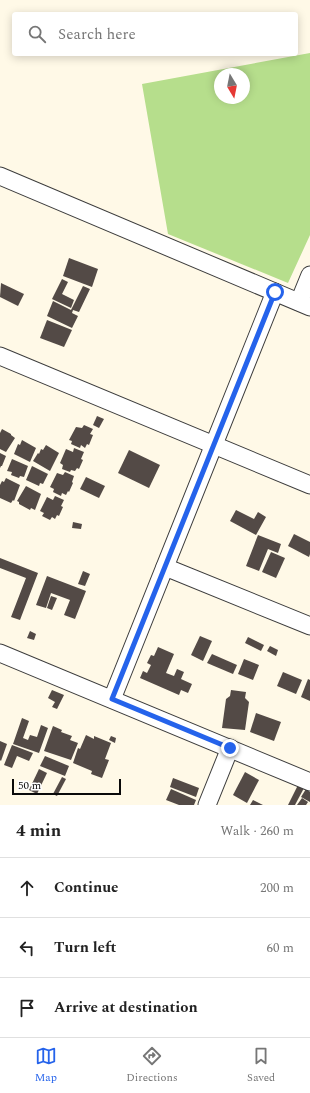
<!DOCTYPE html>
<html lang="en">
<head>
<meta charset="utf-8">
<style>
	body { margin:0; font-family:Spectral,serif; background:#f6f6f6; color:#222 }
	.compass { position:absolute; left:214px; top:68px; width:36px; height:36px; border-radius:50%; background:#fff; box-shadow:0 2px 10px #0003; rotate:170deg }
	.scale { position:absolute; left:12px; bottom:10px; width:109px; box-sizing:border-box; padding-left:4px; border:2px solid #0a0a0a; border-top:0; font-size:11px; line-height:14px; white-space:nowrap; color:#0a0a0a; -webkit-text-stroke:3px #fff; paint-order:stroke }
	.stop { position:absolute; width:12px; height:12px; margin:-9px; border:3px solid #2563eb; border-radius:50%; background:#fff }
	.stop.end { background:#2563eb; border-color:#fff; box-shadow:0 1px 4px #0008 }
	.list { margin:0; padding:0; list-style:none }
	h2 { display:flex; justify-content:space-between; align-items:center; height:52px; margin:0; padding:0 16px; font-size:17px }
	h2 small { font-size:13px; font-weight:400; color:#767676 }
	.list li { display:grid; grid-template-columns:26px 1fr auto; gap:12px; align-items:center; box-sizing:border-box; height:60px; padding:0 16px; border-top:1px solid #e0e0e0 }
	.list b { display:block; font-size:15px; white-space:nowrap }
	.list em { font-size:13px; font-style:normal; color:#767676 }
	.icon { flex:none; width:22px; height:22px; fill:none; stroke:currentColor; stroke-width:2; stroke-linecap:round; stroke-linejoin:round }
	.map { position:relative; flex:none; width:310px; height:805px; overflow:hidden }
	.search { position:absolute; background:#fff; box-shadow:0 2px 10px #0003; left:12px; right:12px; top:12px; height:44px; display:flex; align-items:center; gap:10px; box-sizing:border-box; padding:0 14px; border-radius:4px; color:#767676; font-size:15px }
	.sheet { height:232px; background:#fff }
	nav { display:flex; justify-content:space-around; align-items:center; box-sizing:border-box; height:56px; border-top:1px solid #e0e0e0; background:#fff; font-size:11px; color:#767676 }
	nav a { display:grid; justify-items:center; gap:2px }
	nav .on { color:#2563eb }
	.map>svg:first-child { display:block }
</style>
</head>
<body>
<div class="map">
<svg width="310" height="805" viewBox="0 0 310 805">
	<rect width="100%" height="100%" fill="#fff9e7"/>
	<path fill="#b6de8c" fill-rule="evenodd" d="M310 53V235L288 283 168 234 142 84ZM220 74H244V98H220Z"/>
	<g fill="#534a46">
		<path d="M69 258 98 269 92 287 63 276Z"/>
		<path d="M62 279 68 282 62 294 74 300 71 308 52 299Z"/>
		<path d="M1 283 24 294 18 306 0 297Z"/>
		<path d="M83 286 90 289 79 312 73 310 72 313 78 316 72 328 47 316 53 301 71 310Z"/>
		<path d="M47 320 72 330 64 347 40 338Z"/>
		<path d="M97 416 104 419 99 428 93 425Z"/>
		<path d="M84 425 93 429 90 434 93 435 89 445 87 444 85 448 81 445 80 448 71 444 72 441 69 440 76 427 82 428Z"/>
		<path d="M2 429 11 434V435L15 438 6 452 0 449V433Z"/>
		<path d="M22 440 36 448 30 462 14 454 18 444 20 445Z"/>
		<path d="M46 445 59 453 50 471 33 461 38 453 39 454 41 449 43 450Z"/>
		<path d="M74 448 84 452 81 459 83 460 79 469 77 468 75 471 71 470 70 472 62 469 63 465 60 463 66 449 73 452Z"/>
		<path d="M129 450 160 465 149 488 118 473Z"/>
		<path d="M0 453 6 456 2 466H1L0 468Z"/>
		<path d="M12 459 28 466 24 477 20 476 19 478 11 475 12 472 7 471Z"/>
		<path d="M32 466 48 474 43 484 40 483 39 486 26 480Z"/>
		<path d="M65 472 74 476 72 482 73 483 69 492 68 491 66 495 62 493 61 496 53 492 54 489 50 487 57 473 63 475Z"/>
		<path d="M86 477 105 486 99 498 80 489Z"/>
		<path d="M6 478 20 485 14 501 13 500 11 503 0 498V485L2 481 4 482Z"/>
		<path d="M26 486 41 494 35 510 31 508 30 510 19 504V502L17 501Z"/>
		<path d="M55 496 64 500 61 506 63 507 59 516 57 515 55 519 52 517 50 520 42 516 44 513 40 511 47 497 53 500Z"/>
		<path d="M236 510 254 519 258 512 266 517 256 535 230 521Z"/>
		<path d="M73 522 82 524 81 529 72 528Z"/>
		<path d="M294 534 310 542V554L309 557 288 546Z"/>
		<path d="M258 535 281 544 278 553 268 549 259 571 246 566Z"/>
		<path d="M271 552 285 558 276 578 262 572Z"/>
		<path d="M0 558 38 573 20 620 11 617 26 578 0 568Z"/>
		<path d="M83 571 90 574 85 586 78 584Z"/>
		<path d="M47 576 86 591 75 619 64 615 70 600 51 593 46 608 36 605Z"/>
		<path d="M51 596 57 598 52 610 47 608Z"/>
		<path d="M30 631 36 634 34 640 27 638Z"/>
		<path d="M200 636 212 641 203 661 191 655Z"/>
		<path d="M248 637 264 645 261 651 245 643Z"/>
		<path d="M270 646 278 650 276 656 267 651Z"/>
		<path d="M158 647 174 654 166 673 174 676 177 669 184 672 181 679 192 684 188 693 181 690 179 695 140 678 143 671 147 673 151 665 147 663 151 655 154 656Z"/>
		<path d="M212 654 237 665 233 674 207 663Z"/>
		<path d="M244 659 259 665 253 680 238 674Z"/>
		<path d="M283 672 302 680 296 694 277 686Z"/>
		<path d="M308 679 310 680V701L301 697Z"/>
		<path d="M52 690 64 695 57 709 52 707 55 702 48 698Z"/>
		<path d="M231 690 246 692 245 698 249 702 245 730 222 728 226 699 230 696Z"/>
		<path d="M256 713 281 722 274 741 250 732Z"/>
		<path d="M22 718 29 721 23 738 28 740 30 735 37 737 41 725 48 728 39 753 13 744Z"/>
		<path d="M53 726 62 730 61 732 72 736 70 740 78 743 71 760 44 751Z"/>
		<path d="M86 735 94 739V736L111 743 105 759 109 760 102 778 91 774 92 771 73 763 78 748 80 749Z"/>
		<path d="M111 736 116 738 115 743 109 740Z"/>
		<path d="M0 741 7 744 1 761 0 760Z"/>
		<path d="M12 745 33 753 29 761 17 756 12 768 4 765Z"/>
		<path d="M45 756 69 766 65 776 40 766Z"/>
		<path d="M39 769 47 773 37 794 29 790Z"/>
		<path d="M245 772 259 780 247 803 233 795Z"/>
		<path d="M62 777 66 779 57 796 53 794Z"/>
		<path d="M173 778 199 788 196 797 170 787Z"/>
		<path d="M298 785 304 788 295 805H288Z"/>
		<path d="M171 789 196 800 194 805H179L166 800Z"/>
		<path d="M306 789 310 792V802L301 797Z"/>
		<path d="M302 798 308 802 306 805H297Z"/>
		<path d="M253 800 263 805H250Z"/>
	</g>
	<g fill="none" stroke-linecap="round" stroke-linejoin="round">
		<defs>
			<g id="minor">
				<path d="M0 176 310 307"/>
				<path d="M299 302 310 275"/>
				<path d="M0 356 310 485"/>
				<path d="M165 567 310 626"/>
				<path d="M0 653 310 782"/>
				<path d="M112 699 275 292"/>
				<path d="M207 805 230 748"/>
			</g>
		</defs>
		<use href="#minor" stroke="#3d3d3d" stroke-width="19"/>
		<use href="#minor" stroke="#fff" stroke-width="17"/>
	</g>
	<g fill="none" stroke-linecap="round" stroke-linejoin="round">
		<path stroke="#2563eb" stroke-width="5" d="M230 748 112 699 275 292"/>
	</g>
</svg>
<svg class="compass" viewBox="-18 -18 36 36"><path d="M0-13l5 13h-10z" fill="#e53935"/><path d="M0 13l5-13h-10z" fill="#767676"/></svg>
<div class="scale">50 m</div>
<div class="stop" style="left:275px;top:292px"></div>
<div class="stop end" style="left:230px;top:748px"></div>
<div class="search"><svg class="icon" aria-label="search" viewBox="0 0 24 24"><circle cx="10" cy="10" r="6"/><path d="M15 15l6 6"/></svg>Search here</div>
</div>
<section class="sheet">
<h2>4 min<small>Walk · 260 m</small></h2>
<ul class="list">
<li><svg class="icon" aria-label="ahead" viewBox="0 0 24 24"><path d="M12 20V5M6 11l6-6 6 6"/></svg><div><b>Continue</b></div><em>200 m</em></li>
<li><svg class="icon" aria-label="left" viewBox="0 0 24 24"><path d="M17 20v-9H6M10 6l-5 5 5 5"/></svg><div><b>Turn left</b></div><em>60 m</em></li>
<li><svg class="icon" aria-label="arrive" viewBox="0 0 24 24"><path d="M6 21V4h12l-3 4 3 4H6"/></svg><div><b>Arrive at destination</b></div></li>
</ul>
</section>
<nav>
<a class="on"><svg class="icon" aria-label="map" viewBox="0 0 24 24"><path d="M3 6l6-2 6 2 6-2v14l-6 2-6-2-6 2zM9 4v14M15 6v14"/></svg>Map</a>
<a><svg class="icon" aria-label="directions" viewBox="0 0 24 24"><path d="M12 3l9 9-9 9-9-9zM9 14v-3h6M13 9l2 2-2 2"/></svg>Directions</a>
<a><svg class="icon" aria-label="saved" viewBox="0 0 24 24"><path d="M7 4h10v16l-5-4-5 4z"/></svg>Saved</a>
</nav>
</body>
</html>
